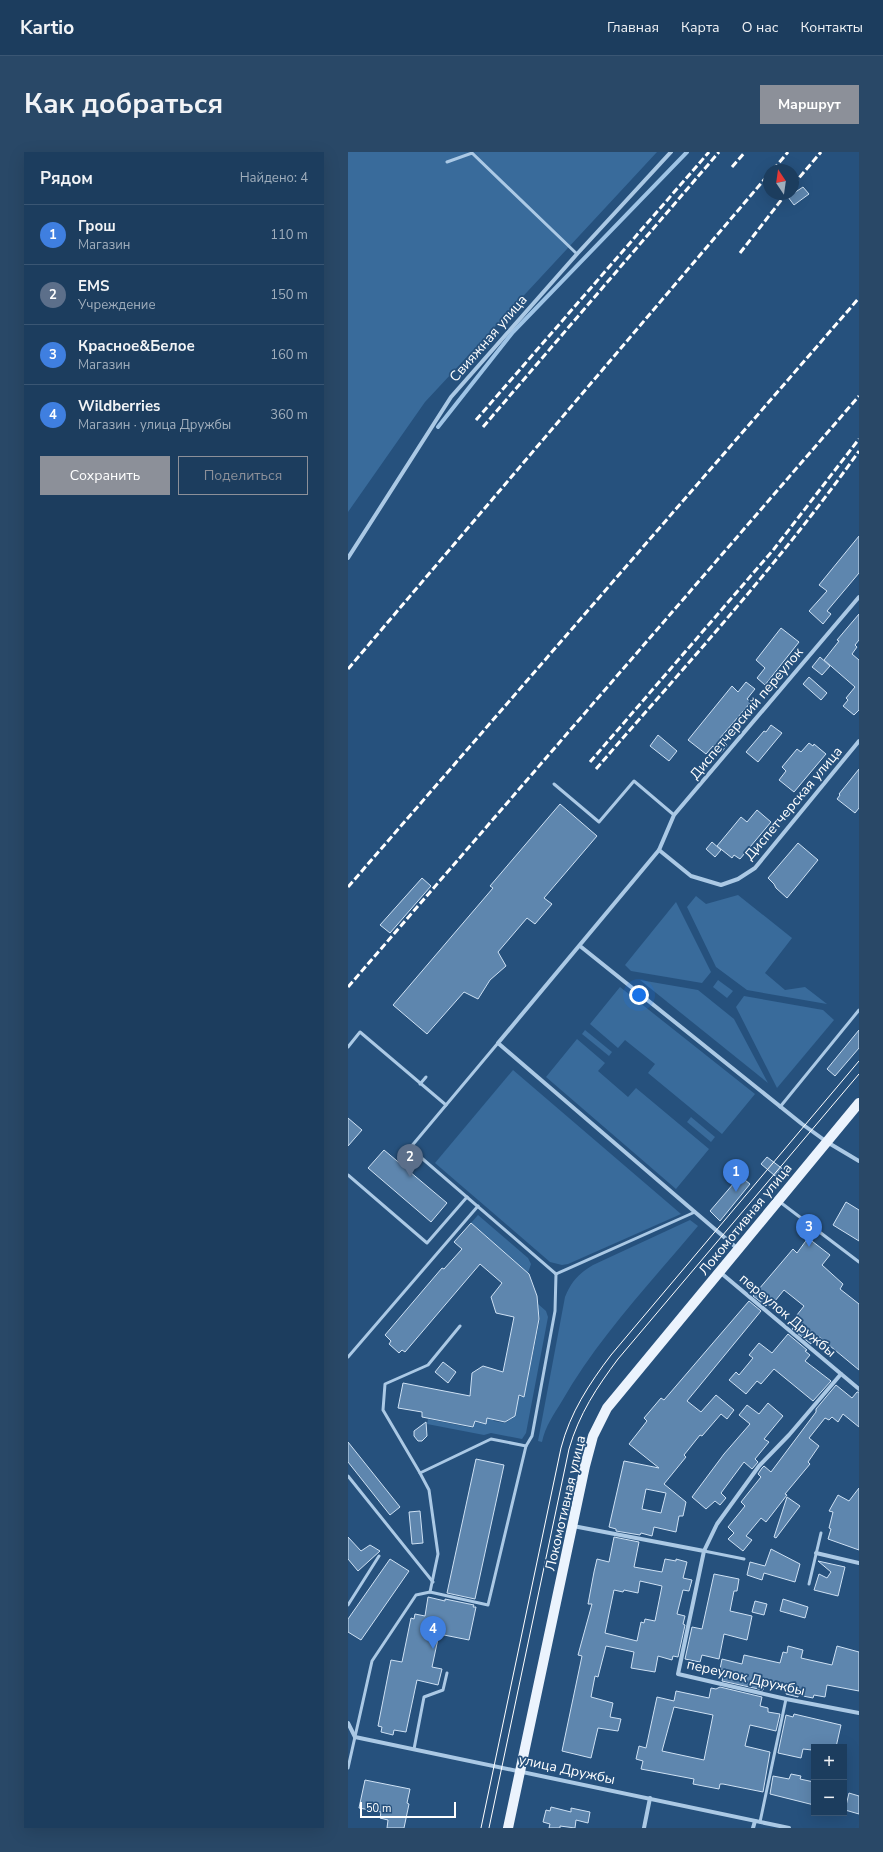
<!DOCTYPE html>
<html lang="ru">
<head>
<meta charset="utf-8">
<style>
	body { margin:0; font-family:"Nunito Sans",sans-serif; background:#294867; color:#f1f3f6 }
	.controls { position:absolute; right:12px; bottom:12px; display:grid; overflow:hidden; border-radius:0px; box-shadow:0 4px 16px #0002 }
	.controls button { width:36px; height:36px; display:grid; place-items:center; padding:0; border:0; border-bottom:1px solid #3a5673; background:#1c3d5e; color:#f1f3f6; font:20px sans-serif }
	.compass { position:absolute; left:415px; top:12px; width:36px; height:36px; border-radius:50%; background:#1c3d5e; box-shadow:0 4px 16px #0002; rotate:347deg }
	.scale { position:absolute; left:12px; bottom:10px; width:96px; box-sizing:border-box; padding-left:4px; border:2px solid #fff; border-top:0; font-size:11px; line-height:14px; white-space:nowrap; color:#fff; -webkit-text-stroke:3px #26517d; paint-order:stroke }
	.you { position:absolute; left:291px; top:843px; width:14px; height:14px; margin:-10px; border:3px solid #fff; border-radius:50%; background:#1a73e8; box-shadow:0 0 0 6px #1a73e833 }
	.badge { display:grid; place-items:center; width:26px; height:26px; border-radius:50%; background:#8c9099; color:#fff; font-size:13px; font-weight:700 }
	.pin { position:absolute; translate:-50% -33px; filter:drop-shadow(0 1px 2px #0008) }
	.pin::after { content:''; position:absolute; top:21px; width:14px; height:12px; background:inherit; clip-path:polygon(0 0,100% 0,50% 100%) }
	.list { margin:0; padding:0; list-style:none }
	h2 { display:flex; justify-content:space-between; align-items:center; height:52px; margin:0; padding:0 16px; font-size:17px }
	h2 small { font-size:13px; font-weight:400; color:#a0aebc }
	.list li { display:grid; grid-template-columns:26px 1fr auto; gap:12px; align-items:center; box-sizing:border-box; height:60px; padding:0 16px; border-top:1px solid #3a5673 }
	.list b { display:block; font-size:15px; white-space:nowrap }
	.list p { margin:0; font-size:13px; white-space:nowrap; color:#a0aebc }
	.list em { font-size:13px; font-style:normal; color:#a0aebc }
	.actions { display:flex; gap:8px; padding:12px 16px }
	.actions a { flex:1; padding:9px 0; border:1px solid #8c9099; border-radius:0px; text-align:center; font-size:14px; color:#8c9099 }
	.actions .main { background:#8c9099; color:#fff }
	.map { position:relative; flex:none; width:511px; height:1676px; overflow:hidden; border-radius:0px }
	header { display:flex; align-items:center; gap:24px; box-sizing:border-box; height:56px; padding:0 20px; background:#1c3d5e; border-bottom:1px solid #3a5673 }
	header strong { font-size:19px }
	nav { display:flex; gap:22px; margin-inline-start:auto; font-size:14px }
	.intro { display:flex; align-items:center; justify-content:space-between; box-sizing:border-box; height:96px; padding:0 24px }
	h1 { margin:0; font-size:28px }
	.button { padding:10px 18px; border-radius:0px; background:#8c9099; color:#fff; font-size:14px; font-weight:700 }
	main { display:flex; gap:24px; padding:0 24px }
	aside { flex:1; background:#1c3d5e; border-radius:0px; box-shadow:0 4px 16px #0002 }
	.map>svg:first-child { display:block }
</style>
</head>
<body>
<header>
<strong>Kartio</strong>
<nav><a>Главная</a><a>Карта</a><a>О нас</a><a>Контакты</a></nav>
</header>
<div class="intro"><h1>Как добраться</h1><a class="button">Маршрут</a></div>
<main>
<aside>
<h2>Рядом<small>Найдено: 4</small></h2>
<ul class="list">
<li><span class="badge" style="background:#3f7fe0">1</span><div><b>Грош</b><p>Магазин</p></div><em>110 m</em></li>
<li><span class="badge" style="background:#5c6f8a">2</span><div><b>EMS</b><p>Учреждение</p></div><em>150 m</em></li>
<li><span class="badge" style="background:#3f7fe0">3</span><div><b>Красное&amp;Белое</b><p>Магазин</p></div><em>160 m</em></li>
<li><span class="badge" style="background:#3f7fe0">4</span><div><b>Wildberries</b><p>Магазин · улица Дружбы</p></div><em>360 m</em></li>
</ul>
<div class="actions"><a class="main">Сохранить</a><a>Поделиться</a></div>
</aside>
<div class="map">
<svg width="511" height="1676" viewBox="0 0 511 1676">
	<rect width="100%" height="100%" fill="#26517d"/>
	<g fill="#396b9b">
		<path d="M0 0H309L77 250 0 360Z"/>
		<path d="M390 743 444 786 417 821 437 838 457 835 479 852 399 838 368 815 339 755 348 744 358 752Z"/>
		<path d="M328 750 363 820 354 831 283 819 277 813Z"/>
		<path d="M292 828 350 838 386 867 420 931Z"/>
		<path d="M370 828 385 839 379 846 365 835Z"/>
		<path d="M272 835 407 942 374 982 300 921 307 912 277 888 270 896 242 872Z"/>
		<path d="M396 844 475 858 486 868 429 936 388 855Z"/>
		<path d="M237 878 264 900 261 904 234 882Z"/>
		<path d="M229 887 257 911 250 919 280 945 288 936 361 997 328 1037 198 925Z"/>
		<path d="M165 918 333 1062 220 1112 214 1113 202 1110 87 1011Z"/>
		<path d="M343 965 367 985 363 990 339 970Z"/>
		<path d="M130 1063 180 1106 183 1112 180 1121 123 1071Z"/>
		<path d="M342 1068 350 1074C303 1130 250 1186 214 1249 206 1262 197 1275 194 1290L190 1289 217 1145C223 1130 231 1121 245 1113Z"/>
		<path d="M190 1152 198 1159 200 1165 178 1281 174 1287 143 1281 136 1283 79 1272 80 1267 125 1276 127 1270 138 1272 141 1261 146 1269 157 1271 167 1264 169 1253 163 1244 176 1245 192 1167Z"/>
	</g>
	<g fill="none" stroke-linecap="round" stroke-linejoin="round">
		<path stroke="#9fc4e6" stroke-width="4" d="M90 275 165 180 339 0"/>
	</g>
	<g fill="#5e86ae" stroke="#cee1f4" fill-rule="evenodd">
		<path d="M455 35 461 42 446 53 440 45Z"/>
		<path d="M511 384V421L479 459 483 462 475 472 461 459 479 439 471 433Z"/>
		<path d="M511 462V488L507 493 509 495 504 502 511 508V558L506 563 495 554 500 548 498 546 507 535 476 508 491 489 489 488Z"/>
		<path d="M433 476 451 490 417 533 409 526 417 516 408 508Z"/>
		<path d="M472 505 482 514 474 523 464 515Z"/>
		<path d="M461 525 479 541 473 548 455 532Z"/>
		<path d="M398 530 407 537 399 547 403 550 372 586 379 593 373 601 365 594 358 602 340 588 384 534 390 540Z"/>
		<path d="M423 573 434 581 410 610 398 600 416 579 418 580Z"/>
		<path d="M310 583 329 599 321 609 302 594Z"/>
		<path d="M461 591 465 594 466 592 478 602 446 640 431 628 438 619 434 615 449 597 453 600Z"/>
		<path d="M511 617V656L507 661 489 647 492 643 491 642Z"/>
		<path d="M212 652 249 684 196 746 204 752 187 772 179 766 150 800 158 814 142 828 130 847 116 840 79 882 45 853 145 736 142 734Z"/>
		<path d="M409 658 423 670 392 707 386 703 384 706 369 694 393 665 399 670Z"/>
		<path d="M364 690 373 698 367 705 358 697Z"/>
		<path d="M450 691 470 708 439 746 428 736 426 732 420 726Z"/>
		<path d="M74 726 83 734 42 781 32 773Z"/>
		<path d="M511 878V896L487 924 479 917Z"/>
		<path d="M0 966 14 978 0 994Z"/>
		<path d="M36 998 99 1051 83 1070 20 1016Z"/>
		<path d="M419 1005 440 1021 433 1029 413 1012Z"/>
		<path d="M392 1024 402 1032 372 1069 362 1059Z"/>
		<path d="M498 1050 511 1058V1089L485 1073Z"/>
		<path d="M123 1071 181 1122 189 1144 191 1167 176 1245 171 1243 167 1264 157 1270 139 1266 138 1272 127 1269 125 1275 74 1265V1260L50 1256 55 1231 122 1244 124 1221 135 1214 155 1220 166 1165 148 1161 143 1145 154 1131 132 1112 57 1200 54 1198 51 1201 41 1192 43 1189 37 1183 94 1116 96 1117 114 1097 106 1090Z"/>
		<path d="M460 1086 482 1103 474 1113 495 1132 492 1137 511 1152V1218L470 1184 463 1192 444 1177 449 1171 445 1168 456 1154 436 1138 422 1155 419 1153 418 1154 405 1144 445 1097 449 1101Z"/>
		<path d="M401 1149 413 1159 339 1249 353 1260 368 1243 386 1258 379 1267 373 1262 354 1284 352 1283 336 1303 338 1305 316 1332 338 1350 335 1364H331L328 1380 306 1375 304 1384 293 1381 292 1383 268 1379V1377L261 1375 276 1309 311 1316 281 1292 299 1269 296 1266 313 1246 316 1248ZM298 1337 318 1341 313 1361 294 1357Z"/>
		<path d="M440 1182 459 1198 457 1199 462 1203 457 1209 483 1229 465 1249 426 1217 413 1232 409 1229 398 1242 381 1228 388 1220 391 1223 405 1206 401 1203 411 1191 424 1201Z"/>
		<path d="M95 1210 108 1220 100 1231 87 1220Z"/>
		<path d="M488 1233 504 1246 509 1240H511V1275L495 1262 490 1270 484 1265 481 1268 477 1266 461 1286 471 1294 460 1310 462 1312 437 1342 439 1343 418 1370 413 1366 398 1384 404 1388 395 1399 380 1387 386 1381 380 1375 397 1354 393 1350 413 1325 410 1322 414 1316 416 1314 423 1320 468 1260V1257Z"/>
		<path d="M420 1251 435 1264 416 1287 421 1290 407 1307 410 1310 404 1317 396 1310 373 1341 378 1346 372 1353 367 1349 358 1357 344 1345 376 1302 402 1272 391 1263 399 1253 411 1262Z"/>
		<path d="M78 1270 79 1284 74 1289H70L66 1284V1279Z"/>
		<path d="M0 1290 52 1355 42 1363 0 1310Z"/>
		<path d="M128 1307 156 1313 127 1447 99 1441Z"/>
		<path d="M511 1336V1398L480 1387 483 1377 481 1376 485 1360 481 1359 490 1343 501 1349Z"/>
		<path d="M439 1345 452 1354 428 1386 426 1385Z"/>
		<path d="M72 1359 75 1391 64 1392 61 1360Z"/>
		<path d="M0 1385 13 1399 22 1393 32 1399 10 1419 0 1407Z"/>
		<path d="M266 1385 291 1390 286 1415 314 1420 317 1407 328 1409V1407L339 1410 335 1426 344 1428 341 1439 335 1438 329 1462 337 1464 335 1472 337 1473 330 1505 325 1504 324 1508 310 1504 307 1520 283 1516 286 1500 258 1494 250 1525 247 1524 243 1545 265 1551 262 1565 273 1567 270 1579 250 1576 243 1606 214 1599 234 1504 230 1503 244 1452H240L246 1420 249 1407 261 1410ZM292 1429 314 1434 307 1469 297 1467 296 1471 293 1470 289 1489 257 1481 266 1438 275 1440 276 1438 290 1441Z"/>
		<path d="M423 1397 452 1412 447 1430 416 1421 414 1428 399 1423 402 1410 417 1414Z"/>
		<path d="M42 1407 61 1419 13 1488 0 1480V1467Z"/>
		<path d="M470 1409 497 1415 490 1444 466 1438 471 1422 479 1426 483 1420Z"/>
		<path d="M366 1422 391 1427 389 1439H386L382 1459 404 1464 399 1488 376 1482 371 1507 354 1503 352 1510 337 1507 344 1475 354 1477Z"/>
		<path d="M80 1445 97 1449V1447L126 1453 125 1455H128L121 1488 91 1482 84 1515 94 1517 90 1533 69 1528 58 1580 46 1578 45 1583 33 1580 34 1575 30 1574 43 1508 54 1510 63 1466 66 1467 67 1462 77 1464Z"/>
		<path d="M435 1447 460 1455 457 1466 432 1459Z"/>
		<path d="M407 1449 419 1452 416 1463 404 1460Z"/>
		<path d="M440 1494 455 1498 453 1506 484 1513 489 1494 511 1500V1539L479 1533 477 1545 466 1543 465 1546 450 1543V1545L438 1542 440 1536 417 1530 415 1538 374 1529 377 1518 372 1517 374 1507 394 1512 396 1503 432 1511 435 1500 439 1501Z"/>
		<path d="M372 1535 414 1545 412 1554 420 1556V1560L432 1562 428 1579 402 1573 397 1594 422 1600 415 1640 375 1632H372L371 1637 345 1632 346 1627 293 1617 295 1609 288 1607 291 1594 298 1596 309 1545 326 1549 328 1539 361 1546 363 1536 368 1537ZM326 1555 365 1563 356 1608 314 1599Z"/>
		<path d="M446 1562 493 1573 488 1595H465L464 1598 455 1597 453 1606 430 1601 438 1563 445 1565Z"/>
		<path d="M443 1622 453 1624 452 1627 466 1630V1653L422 1642 425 1624 441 1627Z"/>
		<path d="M17 1628 62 1637 59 1651 61 1652 56 1676H39L40 1668 32 1666 33 1660 11 1656Z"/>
		<path d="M501 1641 511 1644V1662L497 1658Z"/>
		<path d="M203 1655 223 1660V1656L242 1660 240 1671 228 1668 227 1676 212 1674V1676H201L202 1672 195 1670 198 1658 202 1659Z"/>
	</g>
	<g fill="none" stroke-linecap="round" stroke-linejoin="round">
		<g stroke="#abc9e5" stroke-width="3">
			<path d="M99 10 124 1 229 102"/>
			<path d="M206 632 251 670 286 629 326 663"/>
			<path d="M150 891 62 996 208 1122"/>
			<path d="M0 895 12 880 98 953"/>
			<path d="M72 932 78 925"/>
			<path d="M432 955 511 858"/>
			<path d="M0 1023 79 1091 119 1045"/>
			<path d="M432 1050 511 1110"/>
			<path d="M208 1122 347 1060"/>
			<path d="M112 1174 80 1213 37 1232 35 1258 72 1321 143 1287 178 1294"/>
			<path d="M0 1205 130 1054"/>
			<path d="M72 1321 81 1338 90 1402 82 1440"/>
			<path d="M0 1324 85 1430"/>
			<path d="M356 1399 396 1407"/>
			<path d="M461 1432 473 1381"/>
			<path d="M0 1453 31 1404"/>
			<path d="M66 1597 76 1545 95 1538 99 1521"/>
			<path d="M0 1616 24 1509 68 1443 82 1440 140 1453 178 1294 184 1284 207 1159 208 1122"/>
			<path d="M412 1670 438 1547"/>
		</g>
		<g stroke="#abc9e5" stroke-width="4">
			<path d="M0 406 103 245 229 102 323 0"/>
			<path d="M311 698 343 724 373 733 390 727 407 716 511 589"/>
			<path d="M232 794 454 972 479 990 511 1009"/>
			<path d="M390 1097 150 891 311 698 326 663 511 445"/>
			<path d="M373 1121 511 1237"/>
			<path d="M225 1374 356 1399 330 1522 438 1547 511 1561"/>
			<path d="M356 1399 369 1372 411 1314 441 1283 493 1222"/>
			<path d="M468 1401 511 1411"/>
			<path d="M0 1571 7 1585 441 1676"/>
			<path d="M296 1676 302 1646"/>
			<path d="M405 1676 407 1669"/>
		</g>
		<path stroke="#ebf3fd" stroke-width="10" d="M160 1676 237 1314 245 1284 259 1256 511 951"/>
		<g stroke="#fff" stroke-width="1">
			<path d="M133 1676 213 1296C222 1261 241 1232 263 1203L511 909"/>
			<path d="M141 1676 221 1297C231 1262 249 1235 270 1207L511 922"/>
		</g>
		<g stroke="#fff" stroke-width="3" stroke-dasharray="7 3" stroke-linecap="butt">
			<path d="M384 15 397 0"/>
			<path d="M425 18 440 0"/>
			<path d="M445 33 473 0"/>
			<path d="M392 101 438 42"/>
			<path d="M128 268 361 0"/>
			<path d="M135 275 371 0"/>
			<path d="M0 517 421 22"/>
			<path d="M242 610 426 397 511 287"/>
			<path d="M248 617C338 513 432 411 511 299"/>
			<path d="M0 735 511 146"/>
			<path d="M0 835 511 244"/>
		</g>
	</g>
	<g text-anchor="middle" stroke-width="3.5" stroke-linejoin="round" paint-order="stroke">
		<g font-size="14" fill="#fff" stroke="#26517d">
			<text transform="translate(140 186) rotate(-49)" y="5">Свияжная улица</text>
			<text transform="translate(398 561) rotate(-50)" y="5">Диспетчерский переулок</text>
			<text transform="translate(445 651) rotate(-50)" y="5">Диспетчерская улица</text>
			<text transform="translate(397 1067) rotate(-51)" y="5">Локомотивная улица</text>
			<text transform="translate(440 1163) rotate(40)" y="5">переулок Дружбы</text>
			<text transform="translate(217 1351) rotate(-77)" y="5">Локомотивная улица</text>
			<text transform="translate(398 1525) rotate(13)" y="5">переулок Дружбы</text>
			<text transform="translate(219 1617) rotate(12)" y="5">улица Дружбы</text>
		</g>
	</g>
</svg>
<div class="controls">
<button>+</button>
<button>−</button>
</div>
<svg class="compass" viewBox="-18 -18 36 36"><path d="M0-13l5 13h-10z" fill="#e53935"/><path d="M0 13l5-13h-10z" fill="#a0aebc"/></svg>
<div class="scale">50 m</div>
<div class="you"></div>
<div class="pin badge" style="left:388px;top:1040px;background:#3f7fe0">1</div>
<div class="pin badge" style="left:62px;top:1025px;background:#5c6f8a">2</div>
<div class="pin badge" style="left:461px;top:1095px;background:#3f7fe0">3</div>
<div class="pin badge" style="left:85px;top:1497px;background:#3f7fe0">4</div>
</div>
</main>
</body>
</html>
